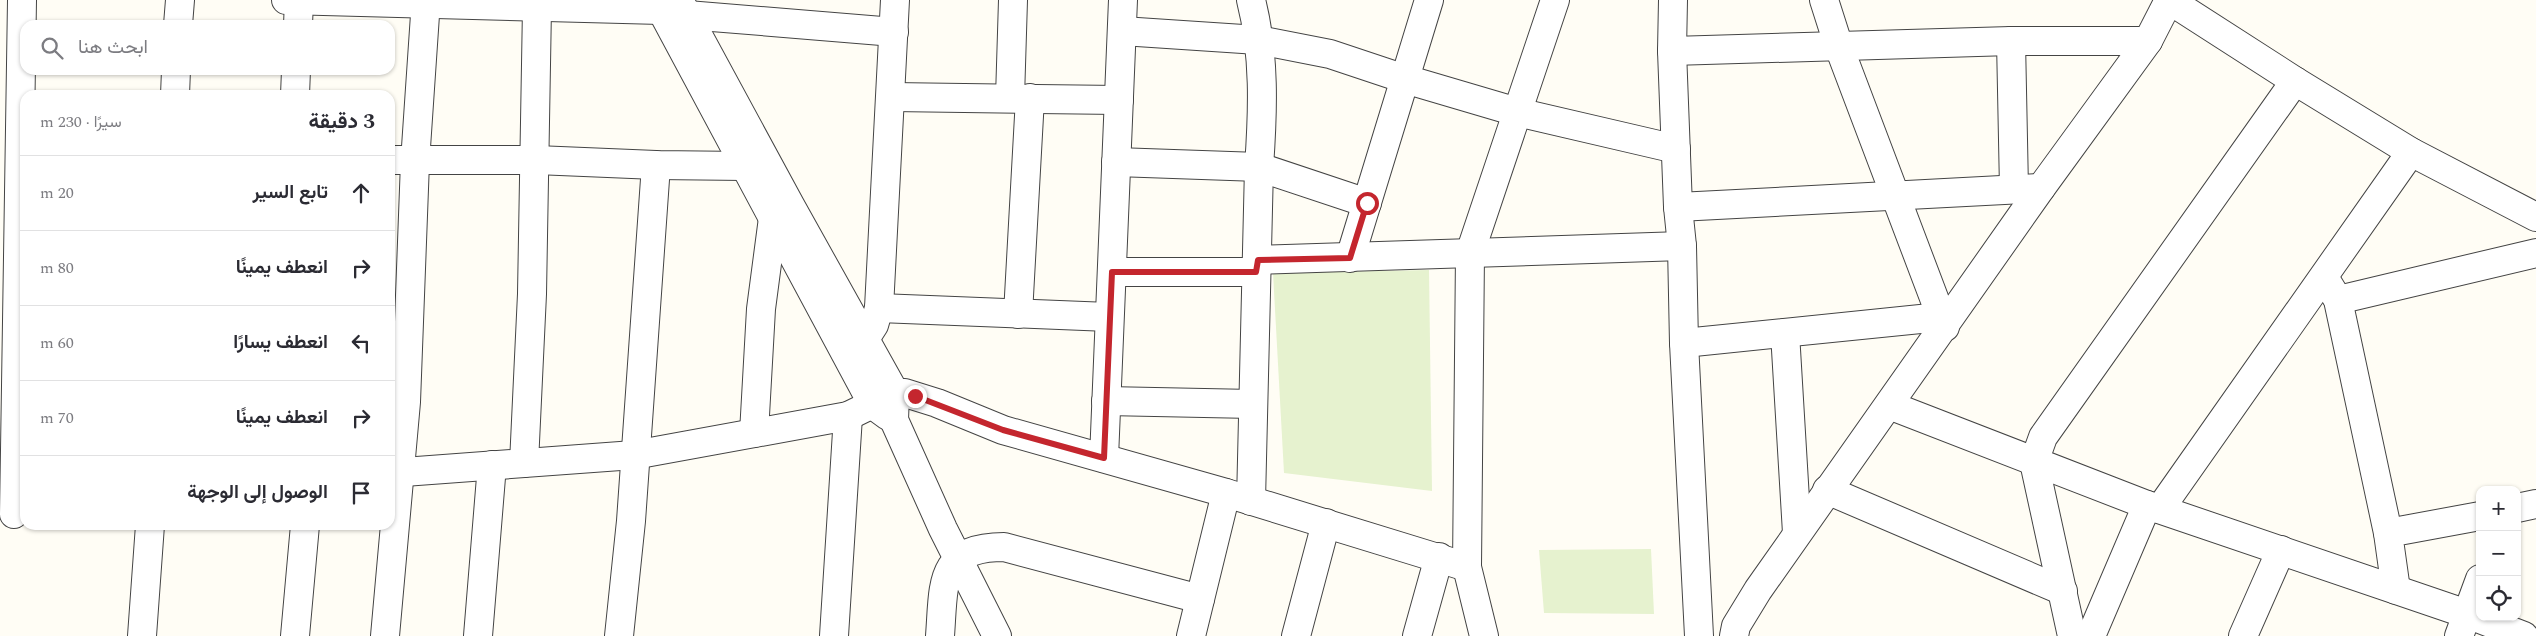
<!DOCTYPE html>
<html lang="ar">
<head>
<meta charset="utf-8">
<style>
	body { margin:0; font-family:Spectral,Vazirmatn,serif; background:#f7f7f7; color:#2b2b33; direction:rtl }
	.controls { position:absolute; right:15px; bottom:15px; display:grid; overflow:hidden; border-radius:10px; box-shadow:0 1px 4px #0004 }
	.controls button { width:45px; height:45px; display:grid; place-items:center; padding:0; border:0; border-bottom:1px solid #e1e1e2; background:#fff; color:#2b2b33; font:25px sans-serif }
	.stop { position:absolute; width:15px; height:15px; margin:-11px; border:4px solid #c4262e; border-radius:50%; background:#fff }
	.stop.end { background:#c4262e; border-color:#fff; box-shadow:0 1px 5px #0008 }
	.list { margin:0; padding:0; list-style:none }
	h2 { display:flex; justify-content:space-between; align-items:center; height:65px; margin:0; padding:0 20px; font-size:21px }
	h2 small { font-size:16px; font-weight:400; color:#7c7c81 }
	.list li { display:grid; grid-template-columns:32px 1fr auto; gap:15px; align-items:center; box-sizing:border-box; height:75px; padding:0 20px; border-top:1px solid #e1e1e2 }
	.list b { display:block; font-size:19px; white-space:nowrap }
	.list em { font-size:16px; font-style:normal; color:#7c7c81 }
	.icon { flex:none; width:28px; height:28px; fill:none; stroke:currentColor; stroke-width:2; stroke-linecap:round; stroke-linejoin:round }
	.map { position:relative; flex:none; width:2536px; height:636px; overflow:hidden; direction:ltr }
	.search { position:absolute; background:#fff; box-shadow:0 1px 4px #0004; left:20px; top:20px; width:375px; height:55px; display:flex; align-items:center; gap:12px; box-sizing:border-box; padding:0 18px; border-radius:15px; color:#7c7c81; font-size:19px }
	.panel { position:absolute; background:#fff; box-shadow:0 1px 4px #0004; left:20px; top:90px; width:375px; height:440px; border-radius:15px; direction:rtl }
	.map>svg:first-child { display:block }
</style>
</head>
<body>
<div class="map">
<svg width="2536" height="636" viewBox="0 0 2536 636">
	<rect width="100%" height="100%" fill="#fffdf5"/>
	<g fill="#e6f2cf">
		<path d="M1429 270 1432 491 1284 473 1273 273Z"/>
		<path d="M1651 549 1654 614 1544 613 1539 550Z"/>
	</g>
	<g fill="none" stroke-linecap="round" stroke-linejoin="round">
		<defs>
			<g id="minor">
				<path d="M286 0 661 10 687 15 894 32"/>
				<path d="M656 0 873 405 888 416"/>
				<path d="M679 0 790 205 895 393 894 420 943 529 997 636"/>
				<path d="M1673 0 1672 51 1678 207 1682 246 1684 343 1699 636"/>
				<path d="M1824 0 1839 47 1945 327"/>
				<path d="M178 25 180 0"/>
				<path d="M298 25 299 0"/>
				<path d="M1122 31 1258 40 1330 54 1405 79 1517 112 1676 149"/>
				<path d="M2011 41 2014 189"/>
				<path d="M1672 51 2011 41H2148"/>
				<path d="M175 95 176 70"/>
				<path d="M295 95 296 70"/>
				<path d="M892 97 1119 100"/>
				<path d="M1010 98 1013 0"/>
				<path d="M390 160H536L656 165 745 166"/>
				<path d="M1116 162 1259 167 1367 203"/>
				<path d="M1678 207 2041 188"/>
				<path d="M1350 258 1429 0"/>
				<path d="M1258 260 1682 246"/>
				<path d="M1112 272H1256"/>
				<path d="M2324 277 2338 300 2388 533"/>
				<path d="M2338 300 2536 253"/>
				<path d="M879 308 1109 317"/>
				<path d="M1018 314 1030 98"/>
				<path d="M1785 333 1797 533"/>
				<path d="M1684 343 1940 317"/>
				<path d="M858 350 874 325 879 308 895 0"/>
				<path d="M1106 401 1253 404"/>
				<path d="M1889 405 2147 505 2467 614 2524 636"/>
				<path d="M754 433 761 309 773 218"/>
				<path d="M1104 458 1123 0"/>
				<path d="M524 463 532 294 537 7"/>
				<path d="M390 473 634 455 848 416 895 393H905L937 403 1003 430 1226 493 1467 567"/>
				<path d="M1827 490 2063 591"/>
				<path d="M1251 501 1259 167C1263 111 1265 55 1251 0"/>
				<path d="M2517 508 2536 504"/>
				<path d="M2160 509 2411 152"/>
				<path d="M14 514 22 0"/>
				<path d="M2396 590 2388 533 2480 516"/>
				<path d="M142 636 150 525"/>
				<path d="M295 636 305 525"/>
				<path d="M385 636 406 402 415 162 426 0"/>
				<path d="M478 636 492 465"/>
				<path d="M619 636 631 521 656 165"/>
				<path d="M834 636 848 416"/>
				<path d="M940 636C944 584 938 547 1004 547L1200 599"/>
				<path d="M1191 636 1226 493"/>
				<path d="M1296 636 1326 523"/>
				<path d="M1417 636 1439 557"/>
				<path d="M1484 636 1467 567 1470 253 1555 0"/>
				<path d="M1734 636 1736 626 1758 590 2041 188 2148 41 2169 0 2295 81 2411 152 2536 217"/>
				<path d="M2072 636 2034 462 2043 437 2295 81"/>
				<path d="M2091 636 2147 505"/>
				<path d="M2243 636 2281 550"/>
				<path d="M2459 636 2480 579"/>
			</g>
		</defs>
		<use href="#minor" stroke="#444" stroke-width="30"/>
		<use href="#minor" stroke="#fff" stroke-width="28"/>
	</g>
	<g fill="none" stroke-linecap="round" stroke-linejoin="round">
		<path stroke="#c4262e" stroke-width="6" d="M915 396 1003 430 1104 458 1112 272H1256L1258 260 1350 258 1367 203"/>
	</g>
</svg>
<div class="controls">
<button>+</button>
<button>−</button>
<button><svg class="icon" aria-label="locate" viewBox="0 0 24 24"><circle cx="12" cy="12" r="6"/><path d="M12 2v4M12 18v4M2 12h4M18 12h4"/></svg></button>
</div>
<div class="stop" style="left:1367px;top:203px"></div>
<div class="stop end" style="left:915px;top:396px"></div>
<div class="search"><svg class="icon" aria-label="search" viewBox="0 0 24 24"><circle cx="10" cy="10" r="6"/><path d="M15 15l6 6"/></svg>ابحث هنا</div>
<section class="panel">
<h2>3 دقيقة<small>سيرًا · 230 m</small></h2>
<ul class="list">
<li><svg class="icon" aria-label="ahead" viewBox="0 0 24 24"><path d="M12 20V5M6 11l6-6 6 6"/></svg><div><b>تابع السير</b></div><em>20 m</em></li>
<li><svg class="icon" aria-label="right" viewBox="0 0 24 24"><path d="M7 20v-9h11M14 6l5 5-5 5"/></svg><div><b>انعطف يمينًا</b></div><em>80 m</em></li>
<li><svg class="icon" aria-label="left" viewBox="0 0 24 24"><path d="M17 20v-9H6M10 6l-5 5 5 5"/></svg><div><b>انعطف يسارًا</b></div><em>60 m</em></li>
<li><svg class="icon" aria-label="right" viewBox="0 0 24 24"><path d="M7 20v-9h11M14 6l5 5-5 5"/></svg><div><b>انعطف يمينًا</b></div><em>70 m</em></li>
<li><svg class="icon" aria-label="arrive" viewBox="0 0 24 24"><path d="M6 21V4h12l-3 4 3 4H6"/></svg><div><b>الوصول إلى الوجهة</b></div></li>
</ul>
</section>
</div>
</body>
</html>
